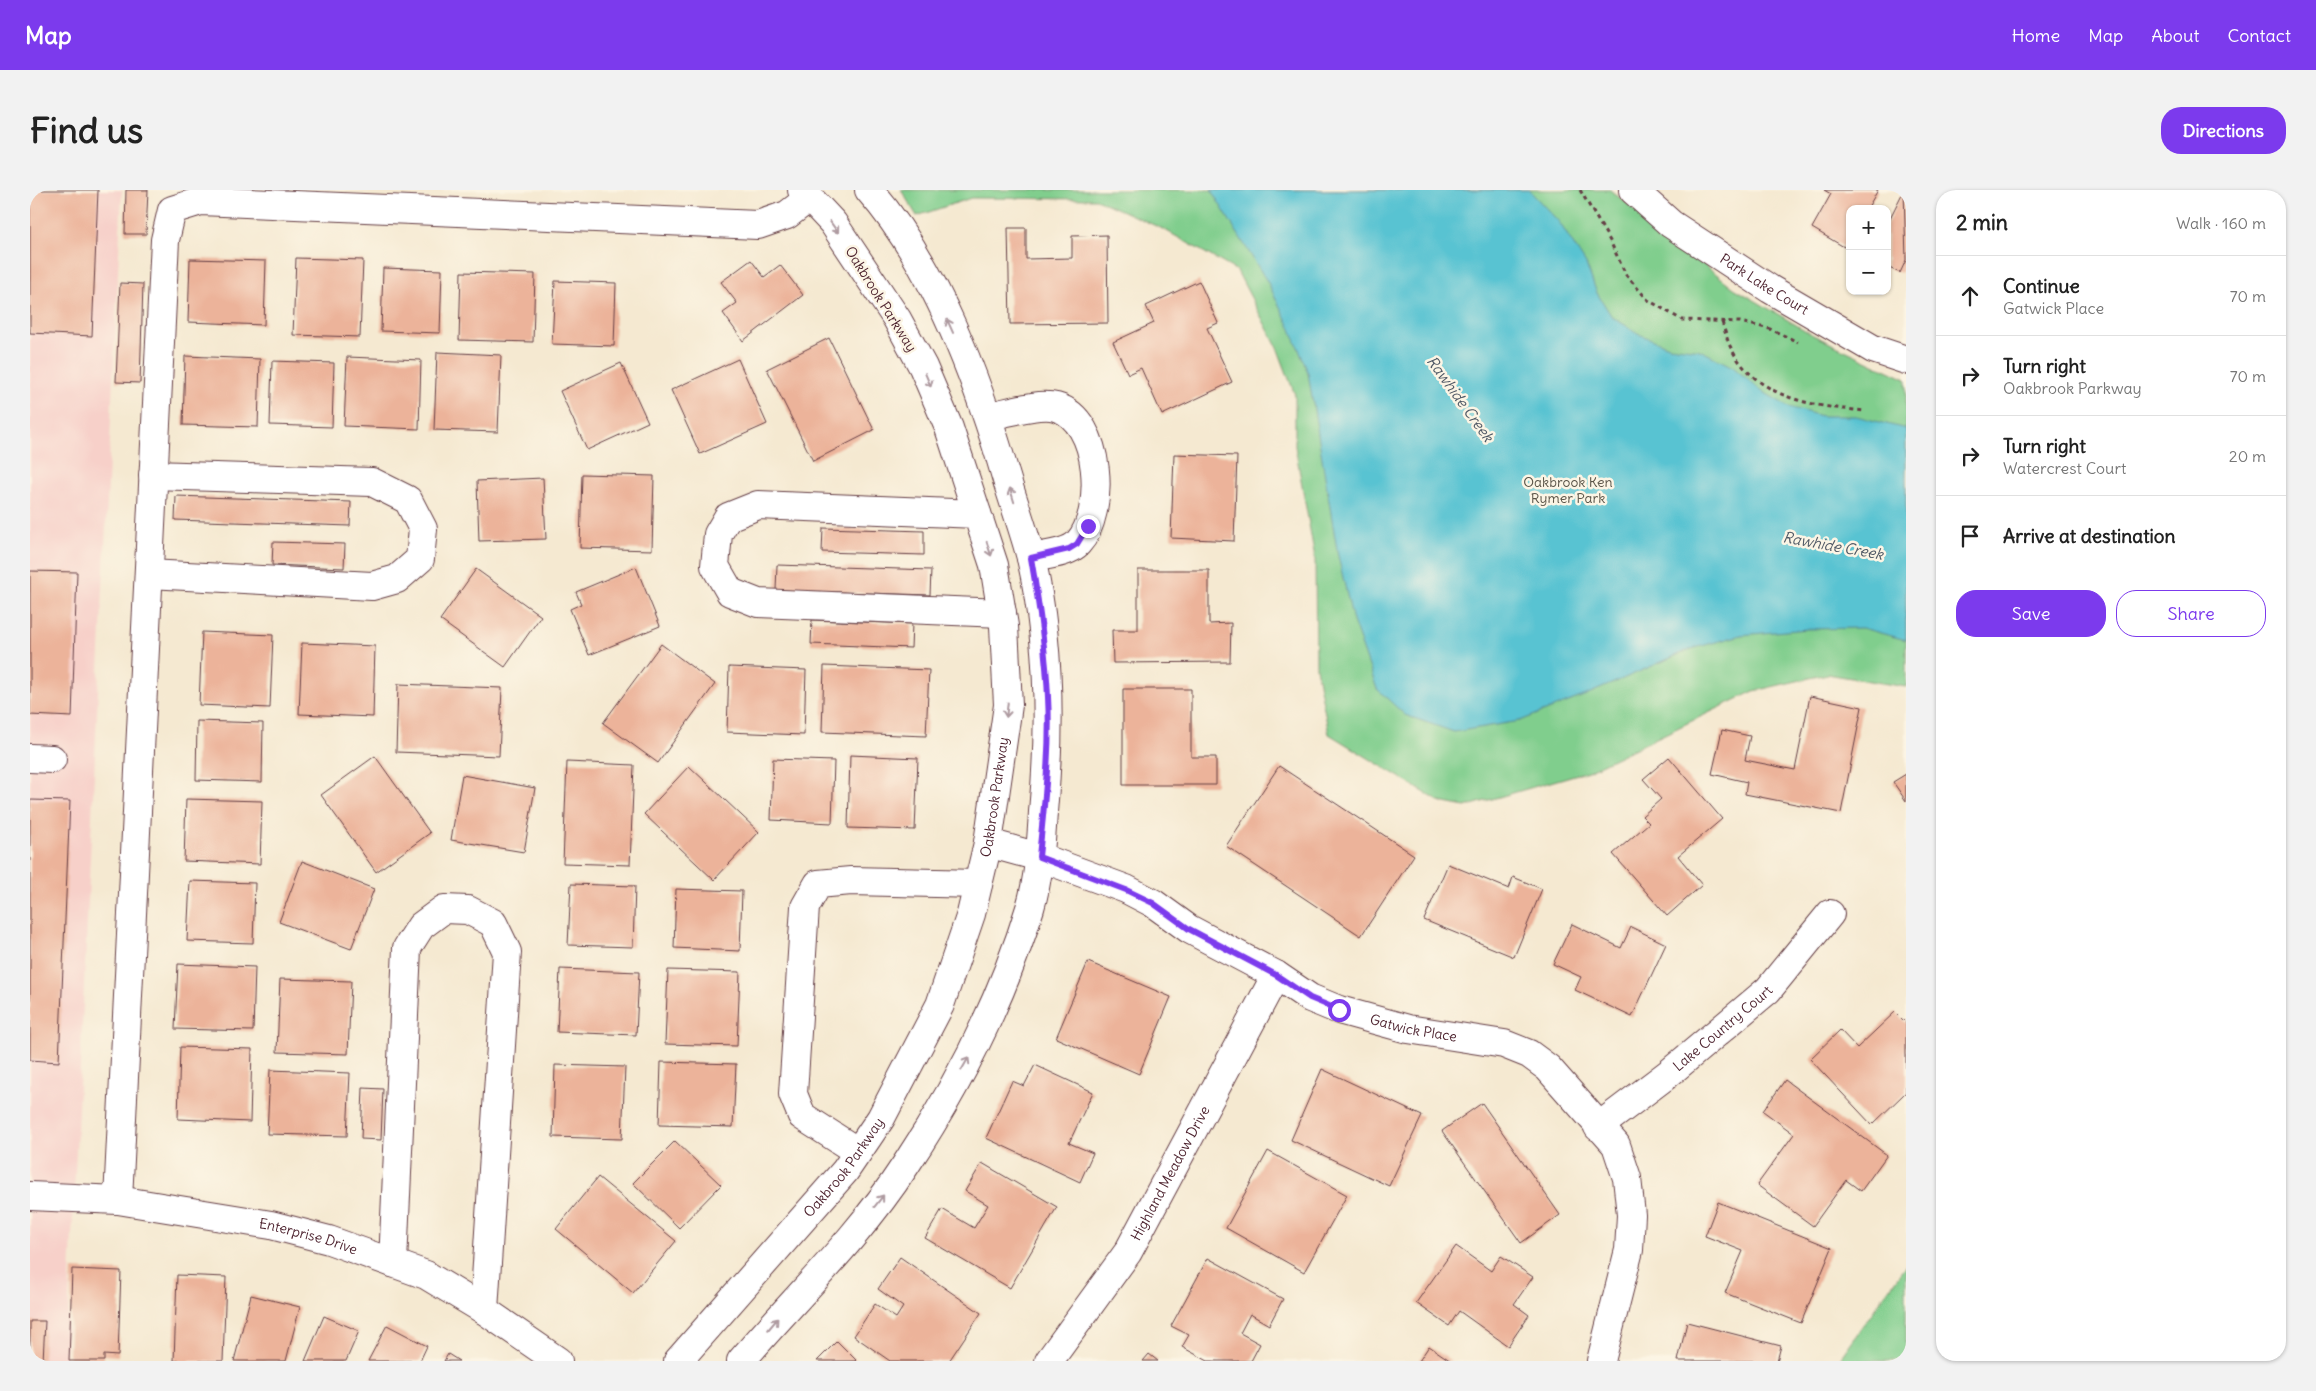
<!DOCTYPE html>
<html lang="en">
<head>
<meta charset="utf-8">
<style>
	body { margin:0; font-family:Delius,sans-serif; background:#f2f2f2; color:#222 }
	.controls { position:absolute; right:15px; top:15px; display:grid; overflow:hidden; border-radius:10px; box-shadow:0 1px 4px #0004 }
	.controls button { width:45px; height:45px; display:grid; place-items:center; padding:0; border:0; border-bottom:1px solid #e0e0e0; background:#fff; color:#222; font:25px sans-serif }
	.stop { position:absolute; width:15px; height:15px; margin:-11px; border:4px solid #7c3aed; border-radius:50%; background:#fff }
	.stop.end { background:#7c3aed; border-color:#fff; box-shadow:0 1px 5px #0008 }
	.list { margin:0; padding:0; list-style:none }
	h2 { display:flex; justify-content:space-between; align-items:center; height:65px; margin:0; padding:0 20px; font-size:21px }
	h2 small { font-size:16px; font-weight:400; color:#767676 }
	.list li { display:grid; grid-template-columns:32px 1fr auto; gap:15px; align-items:center; box-sizing:border-box; height:80px; padding:0 20px; border-top:1px solid #e0e0e0 }
	.list b { display:block; font-size:19px; white-space:nowrap }
	.list p { margin:0; font-size:16px; white-space:nowrap; color:#767676 }
	.list em { font-size:16px; font-style:normal; color:#767676 }
	.actions { display:flex; gap:10px; padding:15px 20px }
	.actions a { flex:1; padding:11px 0; border:1px solid #7c3aed; border-radius:20px; text-align:center; font-size:18px; color:#7c3aed }
	.actions .main { background:#7c3aed; color:#fff }
	.icon { flex:none; width:28px; height:28px; fill:none; stroke:currentColor; stroke-width:2; stroke-linecap:round; stroke-linejoin:round }
	.map { position:relative; flex:none; width:1876px; height:1171px; overflow:hidden; border-radius:20px }
	header { display:flex; align-items:center; gap:30px; box-sizing:border-box; height:70px; padding:0 25px; background:#7c3aed; color:#fff }
	header strong { font-size:24px }
	nav { display:flex; gap:28px; margin-inline-start:auto; font-size:18px }
	.intro { display:flex; align-items:center; justify-content:space-between; box-sizing:border-box; height:120px; padding:0 30px }
	h1 { margin:0; font-size:35px }
	.button { padding:12px 22px; border-radius:20px; background:#7c3aed; color:#fff; font-size:18px; font-weight:700 }
	main { display:flex; gap:30px; padding:0 30px }
	aside { flex:1; background:#fff; border-radius:20px; box-shadow:0 1px 4px #0004 }
	.map>svg:first-child { display:block }
</style>
</head>
<body>
<header>
<strong>Map</strong>
<nav><a>Home</a><a>Map</a><a>About</a><a>Contact</a></nav>
</header>
<div class="intro"><h1>Find us</h1><a class="button">Directions</a></div>
<main>
<div class="map">
<svg width="1876" height="1171" viewBox="0 0 1876 1171">
	<rect width="100%" height="100%" fill="#fcf5e5"/>
	<filter id="ink" filterUnits="userSpaceOnUse"><feTurbulence type="fractalNoise" baseFrequency=".02" numOctaves="2"/><feDisplacementMap in="SourceGraphic" scale="10" xChannelSelector="R" yChannelSelector="G"/><feConvolveMatrix kernelMatrix="1 2 1 2 8 2 1 2 1" color-interpolation-filters="sRGB"/></filter>
	<filter id="wash" filterUnits="userSpaceOnUse"><feTurbulence type="fractalNoise" baseFrequency=".0096" numOctaves="4" result="noise"/><feDisplacementMap in="SourceGraphic" scale="20" xChannelSelector="R" yChannelSelector="G"/><feGaussianBlur stdDeviation="1.12" result="paint"/><feColorMatrix in="noise" values="0 0 0 0 0 0 0 0 0 0 0 0 0 0 0 0 0 1.4 0 .05"/><feComposite in="paint" operator="in"/></filter>
	<g filter="url(#wash)">
		<rect width="100%" height="100%" fill="#f5e9d1"/>
		<path fill="#f7d0c9" d="M0 0H92L36 1171H0Z"/>
		<g fill="#80ce8d" stroke="#65765c">
			<path d="M871 0H1580L1704 98 1783 145 1876 189V497L1797 484 1724 501 1558 581 1435 617 1410 612 1299 544 1286 478 1285 368 1265 256V205L1247 157 1207 81 1135 40 1066 9 941 8 887 26Z"/>
			<path d="M1876 1075V1171H1808Z"/>
		</g>
		<path fill="#58c3d2" stroke="#51717e" d="M1181 0H1499L1529 32 1556 74 1567 103 1582 127 1611 145 1639 156 1670 160 1703 177 1730 200 1759 217 1791 226H1826L1876 239V450L1832 438 1778 439 1711 445 1661 459 1556 505 1490 531 1424 542 1375 525 1347 499 1323 431 1308 366 1278 183 1261 139 1238 93Z"/>
		<g id="blocks">
			<g fill="#ecb39a">
				<path d="M0 0H68L62 146 0 143Z"/>
				<path d="M96 0H118L116 44H95Z"/>
				<path d="M1794 0H1848L1837 19H1820V48L1814 57 1782 38 1801 4Z"/>
				<path d="M1874 0 1876 70 1870 83 1857 77V34Z"/>
				<path d="M978 38H996V69L1042 68V46L1077 45 1078 133 980 134Z"/>
				<path d="M266 68 333 70 330 147 263 145Z"/>
				<path d="M160 69 236 71 234 135 158 132Z"/>
				<path d="M721 70 734 87 750 75 773 105 713 151 693 123 707 113 691 92Z"/>
				<path d="M353 78 412 80 410 143 351 141Z"/>
				<path d="M431 82 505 84 503 152 429 150Z"/>
				<path d="M525 91 586 93 584 156 522 154Z"/>
				<path d="M1169 91 1188 133 1177 138 1202 192 1132 225 1111 178 1098 184 1083 152 1124 133 1116 116Z"/>
				<path d="M90 93 113 94 110 193 86 192Z"/>
				<path d="M799 148 844 240 783 271 737 179Z"/>
				<path d="M407 162 471 165 468 242 404 240Z"/>
				<path d="M155 166 230 169 228 237 153 235Z"/>
				<path d="M317 167 391 170 389 239 314 236Z"/>
				<path d="M708 169 737 234 670 264 641 200Z"/>
				<path d="M242 171 304 173 302 237 240 235Z"/>
				<path d="M591 173 618 232 557 260 530 201Z"/>
				<path d="M1144 264 1207 266 1204 351 1141 348Z"/>
				<path d="M552 284 624 286 622 360 550 358Z"/>
				<path d="M513 288 516 349 449 351 447 291Z"/>
				<path d="M146 306 321 312 320 336 145 330Z"/>
				<path d="M793 338 894 341V365L792 362Z"/>
				<path d="M243 352 315 354 314 378 242 375Z"/>
				<path d="M747 375 901 380 900 405 746 400Z"/>
				<path d="M606 377 630 436 559 465 540 419 551 414 546 402Z"/>
				<path d="M446 379 511 426 475 477 410 430Z"/>
				<path d="M1108 380H1179V434L1201 433 1200 472 1083 473 1082 440H1108Z"/>
				<path d="M0 381 47 382 42 527 0 525Z"/>
				<path d="M782 430 882 434 881 458 781 454Z"/>
				<path d="M172 442 243 445 240 518 169 515Z"/>
				<path d="M272 453 345 456 343 527 269 524Z"/>
				<path d="M631 454 685 494 628 573 573 533Z"/>
				<path d="M794 476 899 480 896 546 792 542Z"/>
				<path d="M699 477 776 480 774 545 697 542Z"/>
				<path d="M368 494 472 498 469 566 366 562Z"/>
				<path d="M1093 499H1161V567H1186V595H1093Z"/>
				<path d="M1780 506 1832 517 1811 623 1715 604 1717 592 1682 584 1692 540 1720 546 1715 570 1765 580Z"/>
				<path d="M167 531 233 533 232 592 166 590Z"/>
				<path d="M820 565 888 568 885 640 818 638Z"/>
				<path d="M345 566 400 643 346 682 291 605Z"/>
				<path d="M1639 567 1692 629 1648 666 1672 695 1637 726 1583 664 1619 633 1612 626 1631 609 1613 589Z"/>
				<path d="M743 569 804 571 802 633 741 630Z"/>
				<path d="M537 572 604 575 600 675 533 673Z"/>
				<path d="M659 576 729 642 684 690 614 624Z"/>
				<path d="M1249 576 1384 665 1331 746 1196 656Z"/>
				<path d="M1876 584V611L1863 592Z"/>
				<path d="M432 585 505 598 494 662 421 650Z"/>
				<path d="M156 609 232 611 230 674 154 671Z"/>
				<path d="M0 610 40 611 29 872 0 870Z"/>
				<path d="M272 671 344 699 321 759 249 732Z"/>
				<path d="M1418 674 1479 699 1483 687 1512 699 1484 767 1394 730Z"/>
				<path d="M160 691 225 693 223 753 157 751Z"/>
				<path d="M541 694 605 696 603 757 538 755Z"/>
				<path d="M646 699 712 701 710 761 644 758Z"/>
				<path d="M1542 734 1591 758 1601 737 1636 754 1602 827 1545 800 1551 787 1523 774Z"/>
				<path d="M1058 772 1141 807 1109 884 1026 848Z"/>
				<path d="M148 774 225 777 223 841 145 839Z"/>
				<path d="M530 779 609 782 606 845 527 842Z"/>
				<path d="M638 780 710 782 707 856 635 854Z"/>
				<path d="M250 789 321 791 318 864 247 862Z"/>
				<path d="M1865 822 1876 833V902L1842 935 1780 869 1810 840 1827 858Z"/>
				<path d="M150 857 222 859 220 932 148 929Z"/>
				<path d="M631 872 706 874 703 937 629 935Z"/>
				<path d="M525 875 595 877 592 949 523 947Z"/>
				<path d="M1005 875 1063 902 1039 953 1063 963 1050 992 956 948 982 891 994 896Z"/>
				<path d="M1292 879 1392 926 1359 996 1261 950Z"/>
				<path d="M240 880 320 883 317 946 237 944Z"/>
				<path d="M1755 890 1857 965 1831 1001 1816 990 1783 1036 1727 995 1764 944 1733 921Z"/>
				<path d="M333 898 353 899 351 950 331 949Z"/>
				<path d="M1452 913 1530 1025 1491 1053 1412 941Z"/>
				<path d="M645 951 691 995 649 1038 603 993Z"/>
				<path d="M1238 961 1317 1005 1274 1082 1196 1038Z"/>
				<path d="M952 973 1027 1017 980 1098 895 1048 912 1019 944 1038 958 1015 935 1001Z"/>
				<path d="M568 987 646 1051 603 1103 526 1039Z"/>
				<path d="M1688 1012 1802 1058 1771 1133 1695 1103 1713 1061 1675 1046Z"/>
				<path d="M1426 1056 1461 1081 1471 1066 1503 1087 1484 1114 1499 1125 1478 1156 1429 1121 1419 1136 1386 1113Z"/>
				<path d="M870 1067 951 1123 919 1171H860L824 1146 845 1114 866 1128 873 1117 848 1099Z"/>
				<path d="M1178 1068 1253 1109 1239 1135 1220 1124 1210 1143 1230 1154 1221 1171H1178L1152 1157 1159 1145 1141 1136Z"/>
				<path d="M42 1079 91 1081 88 1166 74 1165V1171H39Z"/>
				<path d="M147 1085 196 1087 193 1171H144Z"/>
				<path d="M221 1105 270 1117 256 1171H204Z"/>
				<path d="M294 1126 329 1141 316 1171H275Z"/>
				<path d="M0 1131H15L13 1171H0Z"/>
				<path d="M1657 1132 1751 1156 1747 1171H1648Z"/>
				<path d="M357 1135 397 1156 390 1171H338Z"/>
				<path d="M807 1151 827 1171H787Z"/>
				<path d="M1399 1156 1421 1171H1389Z"/>
				<path d="M418 1164 429 1171H414Z"/>
				<path d="M1119 1164 1128 1171H1113Z"/>
			</g>
		</g>
	</g>
	<g filter="url(#ink)">
		<use href="#blocks" fill-opacity="0" stroke="#643d44" stroke-width="1"/>
		<g fill="none" stroke-linecap="round" stroke-linejoin="round">
			<defs>
				<g id="minor">
					<path id="s1" d="M1603 0 1641 34 1740 99 1843 159 1876 170"/>
					<path d="M959 226C977 223 1009 212 1026 217 1072 230 1076 323 1048 353 1038 364 1014 365 1001 368"/>
					<path d="M947 324 728 315 698 327 688 344 685 376 700 402 728 413 972 423"/>
					<path d="M119 384 342 396 367 389 390 369 393 339 378 310 342 292 123 285"/>
					<path d="M0 568 22 569"/>
					<path id="s2" d="M958 653 1009 667 1096 699 1123 713 1159 739 1246 785 1280 808 1309 820 1378 839 1474 854 1499 864 1518 878 1586 955 1597 988 1601 1025 1599 1060 1571 1171"/>
					<path id="s3" d="M1568 937 1638 884 1738 800 1800 724"/>
					<path d="M828 962 772 926 763 904 775 717 788 694 821 691 948 694"/>
					<path id="s4" d="M0 1006 88 1010 241 1035 299 1050 396 1085 454 1120 528 1171"/>
					<path d="M88 1010 135 50 142 20 171 11 728 35 757 25 779 8"/>
					<path d="M363 1073 377 758 391 736 414 719 438 720 463 733 477 762 454 1120"/>
					<path id="s5" d="M648 1171 815 981 851 928 910 815 941 724 958 653 978 515 974 436 964 375 919 238 893 177 867 129 803 33 772 0"/>
					<path d="M711 1171C766 1107 829 1047 875 976 927 898 972 809 1000 718 1009 688 1011 654 1013 622 1021 537 1020 451 1001 368 994 341 984 314 976 287 948 191 906 76 839 0"/>
					<path id="s6" d="M1019 1171 1098 1062 1246 785"/>
				</g>
			</defs>
			<use href="#minor" stroke="#643d44" stroke-width="30"/>
			<g stroke="#643d44" stroke-width="3" stroke-dasharray="4 4" stroke-linecap="butt">
				<path d="M1550 0 1580 51 1596 85 1618 110 1652 130 1710 132 1740 139 1768 152"/>
				<path d="M1692 132C1695 141 1697 150 1701 158 1727 209 1785 217 1836 221"/>
			</g>
			<use href="#minor" stroke="#fff" stroke-width="28"/>
		</g>
		<defs><path id="oneway-shaft" d="M-6 0H5M1.5-3L5.5 0L1.5 3" fill="none" stroke-width="1.6" stroke-linecap="round" stroke-linejoin="round" transform="scale(1.25)"/></defs>
		<g stroke="#ae9aa0">
			<use href="#oneway-shaft" transform="translate(804 37) rotate(54)"/>
			<use href="#oneway-shaft" transform="translate(920 136) rotate(-114)"/>
			<use href="#oneway-shaft" transform="translate(898 190) rotate(67)"/>
			<use href="#oneway-shaft" transform="translate(982 305) rotate(-107)"/>
			<use href="#oneway-shaft" transform="translate(959 359) rotate(72)"/>
			<use href="#oneway-shaft" transform="translate(977 520) rotate(96)"/>
			<use href="#oneway-shaft" transform="translate(935 874) rotate(-60)"/>
			<use href="#oneway-shaft" transform="translate(849 1011) rotate(-52)"/>
			<use href="#oneway-shaft" transform="translate(743 1134) rotate(-50)"/>
		</g>
	</g>
	<g fill="none" stroke-linecap="round" stroke-linejoin="round" filter="url(#ink)">
		<path stroke="#7c3aed" stroke-width="6" d="M1058 336 1047 354 1039 359 1001 368C1009 414 1016 460 1018 507 1021 560 1014 614 1009 667L1096 700 1123 713 1159 739 1246 785 1280 808 1309 820"/>
	</g>
	<g text-anchor="middle" stroke-width="5" stroke-linejoin="round" paint-order="stroke">
		<g font-size="14" fill="#4a1f2b" stroke="#fcf5e5">
			<text dy="5" stroke="none"><textPath href="#s1" startOffset="162">Park Lake Court</textPath></text>
			<text transform="translate(851 109) rotate(58)" y="5">Oakbrook Parkway</text>
			<text dy="5" stroke="none"><textPath href="#s5" startOffset="660">Oakbrook Parkway</textPath></text>
			<text dy="5" stroke="none"><textPath href="#s2" startOffset="468">Gatwick Place</textPath></text>
			<text dy="5" stroke="none"><textPath href="#s3" startOffset="159">Lake Country Court</textPath></text>
			<text dy="5" stroke="none"><textPath href="#s5" startOffset="255">Oakbrook Parkway</textPath></text>
			<text dy="5" stroke="none"><textPath href="#s6" startOffset="224">Highland Meadow Drive</textPath></text>
			<text dy="5" stroke="none"><textPath href="#s4" startOffset="282">Enterprise Drive</textPath></text>
		</g>
		<g font-size="14" fill="#5a5448" stroke="#fcf5e5">
			<text x="1538" y="297">Oakbrook Ken<tspan x="1538" dy="16">Rymer Park</tspan></text>
		</g>
		<g font-size="15" font-style="italic" fill="#4f5865" stroke="#fcf5e5">
			<text transform="translate(1430 209) rotate(54)" y="5">Rawhide Creek</text>
			<text transform="translate(1803 356) rotate(10)" y="5">Rawhide Creek</text>
		</g>
	</g>
</svg>
<div class="controls">
<button>+</button>
<button>−</button>
</div>
<div class="stop" style="left:1309px;top:820px"></div>
<div class="stop end" style="left:1058px;top:336px"></div>
</div>
<aside>
<h2>2 min<small>Walk · 160 m</small></h2>
<ul class="list">
<li><svg class="icon" aria-label="ahead" viewBox="0 0 24 24"><path d="M12 20V5M6 11l6-6 6 6"/></svg><div><b>Continue</b><p>Gatwick Place</p></div><em>70 m</em></li>
<li><svg class="icon" aria-label="right" viewBox="0 0 24 24"><path d="M7 20v-9h11M14 6l5 5-5 5"/></svg><div><b>Turn right</b><p>Oakbrook Parkway</p></div><em>70 m</em></li>
<li><svg class="icon" aria-label="right" viewBox="0 0 24 24"><path d="M7 20v-9h11M14 6l5 5-5 5"/></svg><div><b>Turn right</b><p>Watercrest Court</p></div><em>20 m</em></li>
<li><svg class="icon" aria-label="arrive" viewBox="0 0 24 24"><path d="M6 21V4h12l-3 4 3 4H6"/></svg><div><b>Arrive at destination</b></div></li>
</ul>
<div class="actions"><a class="main">Save</a><a>Share</a></div>
</aside>
</main>
</body>
</html>
